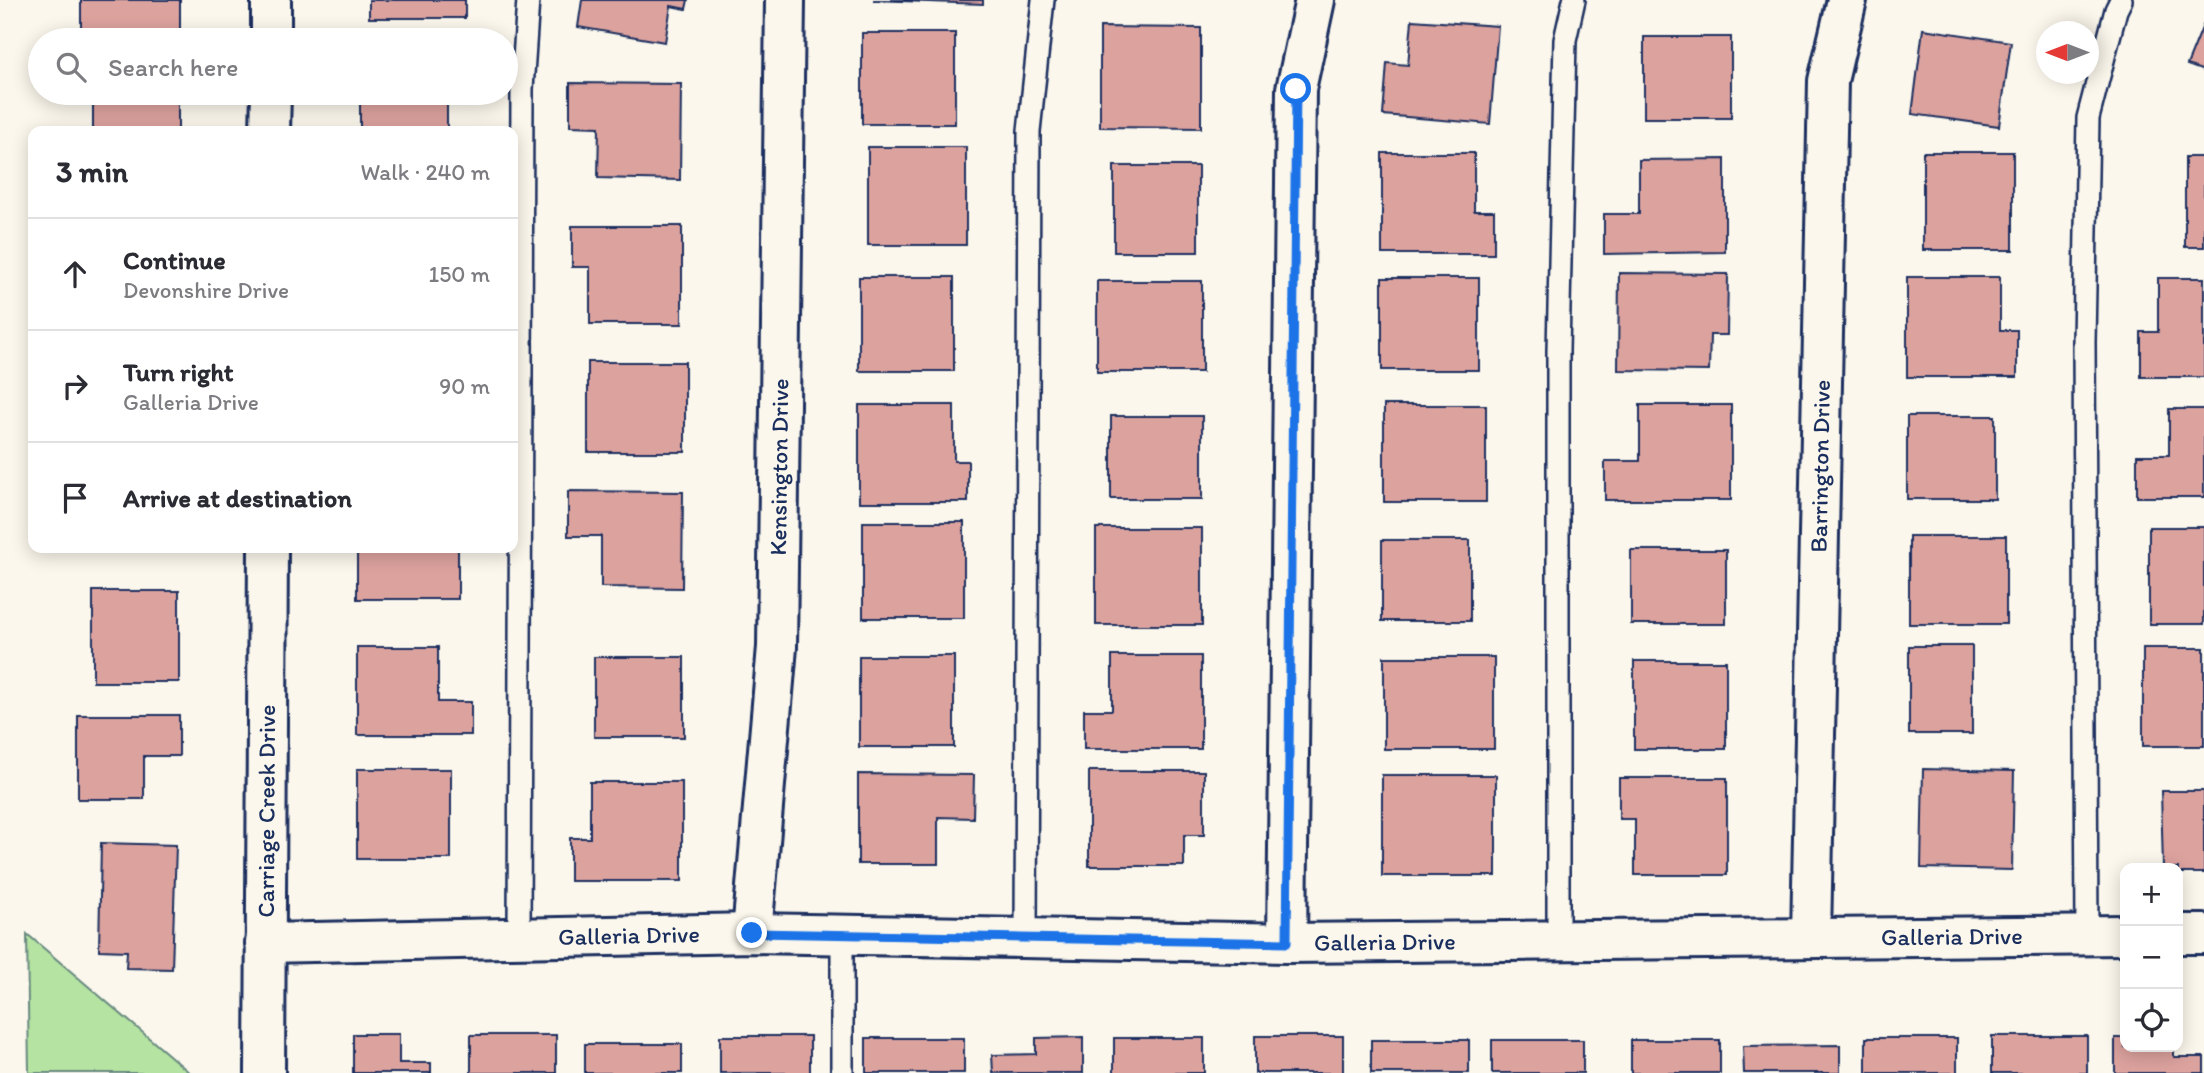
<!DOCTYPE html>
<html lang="en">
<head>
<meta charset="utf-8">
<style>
	body { margin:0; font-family:Itim,sans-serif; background:#f7f7f7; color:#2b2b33 }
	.controls { position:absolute; right:21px; bottom:21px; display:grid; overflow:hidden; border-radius:14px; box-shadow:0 4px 18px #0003 }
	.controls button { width:63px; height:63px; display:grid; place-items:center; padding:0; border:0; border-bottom:2px solid #e1e1e2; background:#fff; color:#2b2b33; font:35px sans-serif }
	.compass { position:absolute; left:2036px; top:21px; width:63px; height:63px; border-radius:50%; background:#fff; box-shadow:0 4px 18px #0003; rotate:270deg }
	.stop { position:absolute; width:21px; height:21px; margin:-16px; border:5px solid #1a73e8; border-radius:50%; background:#fff }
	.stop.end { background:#1a73e8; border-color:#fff; box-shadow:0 2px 7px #0008 }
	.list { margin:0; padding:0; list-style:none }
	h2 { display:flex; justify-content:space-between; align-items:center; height:91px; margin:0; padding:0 28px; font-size:30px }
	h2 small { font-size:23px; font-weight:400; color:#7c7c81 }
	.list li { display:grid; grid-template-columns:46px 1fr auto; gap:21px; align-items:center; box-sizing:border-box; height:112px; padding:0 28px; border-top:2px solid #e1e1e2 }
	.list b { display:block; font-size:26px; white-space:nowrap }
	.list p { margin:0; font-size:23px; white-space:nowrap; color:#7c7c81 }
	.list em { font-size:23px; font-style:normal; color:#7c7c81 }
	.icon { flex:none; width:38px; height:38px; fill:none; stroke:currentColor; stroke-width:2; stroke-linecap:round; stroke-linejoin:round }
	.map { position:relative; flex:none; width:2204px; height:1073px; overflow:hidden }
	.search { position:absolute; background:#fff; box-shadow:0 4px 18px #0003; left:28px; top:28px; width:490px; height:77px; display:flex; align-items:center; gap:18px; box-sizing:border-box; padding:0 24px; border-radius:38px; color:#7c7c81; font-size:26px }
	.panel { position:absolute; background:#fff; box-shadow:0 4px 18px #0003; left:28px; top:126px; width:490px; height:427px; border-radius:14px }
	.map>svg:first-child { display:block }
</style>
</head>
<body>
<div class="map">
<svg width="2204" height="1073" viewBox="0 0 2204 1073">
	<rect width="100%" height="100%" fill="#fbf7ec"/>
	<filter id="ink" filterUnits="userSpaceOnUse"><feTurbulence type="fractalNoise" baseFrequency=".0143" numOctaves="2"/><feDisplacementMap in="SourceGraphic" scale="14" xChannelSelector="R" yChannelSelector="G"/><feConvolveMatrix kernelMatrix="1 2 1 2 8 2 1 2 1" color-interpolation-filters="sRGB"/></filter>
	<g filter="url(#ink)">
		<path fill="#b5e3a1" stroke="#688980" stroke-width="2" d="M27 934 190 1073H29Z"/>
		<g fill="#dca29e" stroke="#1b2f5e" stroke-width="2">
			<path d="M81 0H180V36H144V40H81Z"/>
			<rect x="369" y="0" width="96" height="18"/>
			<path d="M582 0H688L686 9 671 6 665 42 578 27Z"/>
			<path d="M873 0H983V4Z"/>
			<path d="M1412 20 1498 26 1490 124 1383 115 1387 63 1408 65Z"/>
			<path d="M2204 23V71L2187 65Z"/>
			<path d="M1100 27 1201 28V128L1100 127Z"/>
			<path d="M1923 29 2011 42 1999 126 1912 114Z"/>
			<rect x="862" y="33" width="93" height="91"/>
			<rect x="1644" y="37" width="87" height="81"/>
			<path d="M570 83 681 84 680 180 598 178 599 127 570 126Z"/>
			<rect x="360" y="93" width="87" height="38"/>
			<rect x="93" y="95" width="85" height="36"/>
			<rect x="868" y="147" width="98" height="98"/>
			<rect x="1923" y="152" width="90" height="98"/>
			<path d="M1382 153H1474V211H1494V254H1382Z"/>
			<rect x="2185" y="157" width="19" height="90"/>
			<path d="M1725 159V252L1604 254V214H1639V160Z"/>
			<rect x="1114" y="166" width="84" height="86"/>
			<path d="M572 226H682V324H590V267H572Z"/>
			<path d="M1619 273 1728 274 1727 335H1710L1709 371 1618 370Z"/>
			<rect x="859" y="277" width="95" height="94"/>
			<path d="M1907 277H2000V330H2017V377H1907Z"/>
			<rect x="1382" y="278" width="97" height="92"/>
			<path d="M2158 278H2204V377H2141V332H2158Z"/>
			<rect x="1097" y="281" width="105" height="91"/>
			<rect x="588" y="362" width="97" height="90"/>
			<path d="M859 405H954V461H968V502H859Z"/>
			<rect x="1384" y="405" width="102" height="97"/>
			<path d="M1640 405H1731V500H1605V461H1640Z"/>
			<path d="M2169 409H2204V497H2137V455H2169Z"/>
			<rect x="1111" y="416" width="91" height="83"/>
			<rect x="1907" y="416" width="88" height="83"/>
			<path d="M568 491 683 492 682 588 601 587V536H568Z"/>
			<rect x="863" y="522" width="101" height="96"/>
			<rect x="2149" y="527" width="55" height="97"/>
			<rect x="1096" y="528" width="106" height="97"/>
			<rect x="1909" y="536" width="97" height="88"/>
			<rect x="1382" y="540" width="88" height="81"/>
			<rect x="357" y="548" width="101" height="51"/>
			<rect x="1631" y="550" width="95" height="74"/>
			<rect x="93" y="591" width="86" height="91"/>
			<rect x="1909" y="646" width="63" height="88"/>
			<path d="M357 647H438V702H471V735H357Z"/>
			<rect x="2143" y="648" width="61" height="98"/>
			<rect x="859" y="656" width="95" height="91"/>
			<path d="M1112 656H1201V749H1084V710H1112Z"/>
			<rect x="594" y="657" width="90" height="80"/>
			<rect x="1384" y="657" width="110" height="92"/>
			<rect x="1634" y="661" width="92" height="88"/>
			<path d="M78 715H179V756H144V799H78Z"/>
			<rect x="357" y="769" width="94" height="90"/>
			<path d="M1923 769 2014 771 2012 870 1921 868Z"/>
			<path d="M1089 771H1204V835H1184V866H1089Z"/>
			<path d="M858 774 974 775 973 818 938 817V864H858Z"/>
			<rect x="1382" y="775" width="114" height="101"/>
			<path d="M1619 778H1727V875H1635V819H1619Z"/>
			<path d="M590 782H682V881H570V838H590Z"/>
			<path d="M2161 791H2204V873H2178V868H2163Z"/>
			<path d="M101 843 176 845 172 969 126 968 127 951 99 950Z"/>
			<path d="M353 1034H399V1063H431V1073H353Z"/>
			<rect x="471" y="1035" width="85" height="38"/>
			<rect x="720" y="1036" width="90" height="37"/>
			<rect x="1255" y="1036" width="88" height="37"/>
			<rect x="1992" y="1036" width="95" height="37"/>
			<path d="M1083 1037V1073H993L992 1055 1036 1054V1038Z"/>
			<rect x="866" y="1038" width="98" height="35"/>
			<rect x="1114" y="1038" width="90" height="35"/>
			<rect x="1866" y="1038" width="91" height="35"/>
			<path d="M2115 1038H2125V1047H2174V1057H2204V1073H2115Z"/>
			<rect x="1371" y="1040" width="98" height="33"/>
			<rect x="1492" y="1040" width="91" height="33"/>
			<rect x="1631" y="1040" width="89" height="33"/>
			<rect x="585" y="1044" width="97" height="29"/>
			<path d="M1840 1045V1073H1744L1743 1046Z"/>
		</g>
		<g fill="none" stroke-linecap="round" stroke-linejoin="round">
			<defs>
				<g id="service">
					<path d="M842 935V1073"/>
					<path d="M2087 935 2084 342 2088 118 2116 10 2121 0"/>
					<path d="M519 938 522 89 528 0"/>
					<path d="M1026 938 1029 131 1043 0"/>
					<path d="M1558 939V351L1565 40 1574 0"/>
				</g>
				<g id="minor">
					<path d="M271 40V0"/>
					<path d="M270 131 271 93"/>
					<path id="s1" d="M752 933 777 647 785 0"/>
					<path d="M2178 934H2204"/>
					<path id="s2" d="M1811 937 1828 81 1847 0"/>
					<path id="s3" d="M265 943 752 933 1287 943 2125 935"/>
					<path d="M1287 943 1296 89 1315 0"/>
					<path id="s4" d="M265 1073 268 548"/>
				</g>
			</defs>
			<use href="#service" stroke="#1b2f5e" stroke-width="26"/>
			<use href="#minor" stroke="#1b2f5e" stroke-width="44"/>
			<use href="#service" stroke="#fbf7ec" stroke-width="21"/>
			<use href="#minor" stroke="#fbf7ec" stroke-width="38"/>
		</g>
	</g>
	<g fill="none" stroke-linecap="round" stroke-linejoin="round" filter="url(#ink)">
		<path stroke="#1a73e8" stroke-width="9" d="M752 933 1287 943 1296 89"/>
	</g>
	<g text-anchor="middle" stroke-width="5" stroke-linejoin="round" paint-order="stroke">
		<g font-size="24" fill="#1b2f5e" stroke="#fbf7ec">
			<text dy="8" stroke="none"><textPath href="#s1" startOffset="467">Kensington Drive</textPath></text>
			<text dy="8" stroke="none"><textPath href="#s2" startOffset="471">Barrington Drive</textPath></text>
			<text dy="8" stroke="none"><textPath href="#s4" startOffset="262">Carriage Creek Drive</textPath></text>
			<text dy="8" stroke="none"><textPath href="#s3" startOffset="364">Galleria Drive</textPath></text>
			<text dy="8" stroke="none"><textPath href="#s3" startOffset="1687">Galleria Drive</textPath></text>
			<text dy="8" stroke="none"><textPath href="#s3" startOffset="1120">Galleria Drive</textPath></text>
		</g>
	</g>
</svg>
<div class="controls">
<button>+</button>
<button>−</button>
<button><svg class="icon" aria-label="locate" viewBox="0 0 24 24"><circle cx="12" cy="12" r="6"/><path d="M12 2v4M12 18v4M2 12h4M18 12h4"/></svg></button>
</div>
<svg class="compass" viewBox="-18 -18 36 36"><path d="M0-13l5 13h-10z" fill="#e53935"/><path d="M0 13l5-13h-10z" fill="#7c7c81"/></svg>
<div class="stop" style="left:1296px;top:89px"></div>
<div class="stop end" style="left:752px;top:933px"></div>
<div class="search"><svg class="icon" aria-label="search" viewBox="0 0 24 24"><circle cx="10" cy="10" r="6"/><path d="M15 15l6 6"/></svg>Search here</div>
<section class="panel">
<h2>3 min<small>Walk · 240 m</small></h2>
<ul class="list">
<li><svg class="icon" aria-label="ahead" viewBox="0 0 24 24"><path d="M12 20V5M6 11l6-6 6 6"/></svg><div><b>Continue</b><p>Devonshire Drive</p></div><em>150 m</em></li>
<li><svg class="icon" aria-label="right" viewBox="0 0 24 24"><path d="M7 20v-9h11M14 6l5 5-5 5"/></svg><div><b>Turn right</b><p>Galleria Drive</p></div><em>90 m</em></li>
<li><svg class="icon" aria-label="arrive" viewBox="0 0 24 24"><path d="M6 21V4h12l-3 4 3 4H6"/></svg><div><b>Arrive at destination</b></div></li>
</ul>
</section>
</div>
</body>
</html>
